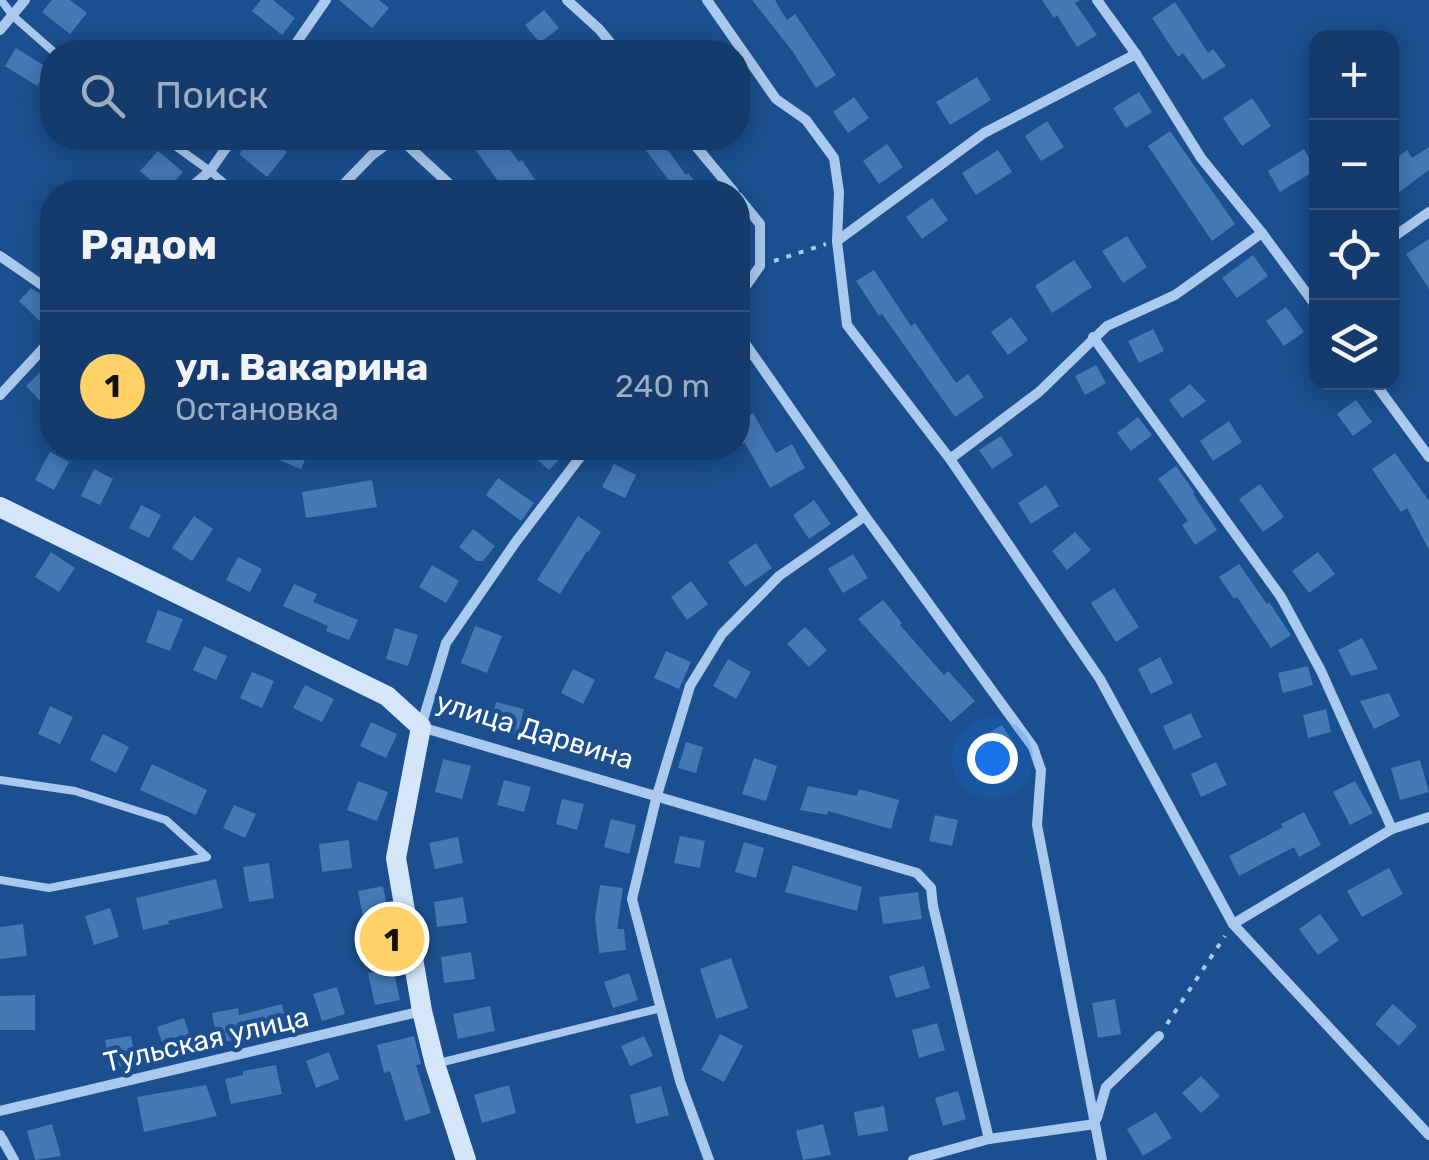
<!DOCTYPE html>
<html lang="ru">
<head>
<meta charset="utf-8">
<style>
	body { margin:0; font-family:Rubik,sans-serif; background:#214673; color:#f1f3f6 }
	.controls { position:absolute; right:30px; top:30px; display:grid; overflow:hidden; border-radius:20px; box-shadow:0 5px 25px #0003 }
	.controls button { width:90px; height:90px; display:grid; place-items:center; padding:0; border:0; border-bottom:2px solid #33557e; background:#143b6b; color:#f1f3f6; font:50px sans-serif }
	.you { position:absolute; left:992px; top:758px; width:35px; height:35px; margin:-25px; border:8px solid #fff; border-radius:50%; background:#1a73e8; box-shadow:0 0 0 15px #1a73e833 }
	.badge { display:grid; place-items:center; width:65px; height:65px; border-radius:50%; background:#ffd166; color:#111; font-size:32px; font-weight:700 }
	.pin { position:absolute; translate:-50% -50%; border:5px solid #fff; box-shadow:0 2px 10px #0006 }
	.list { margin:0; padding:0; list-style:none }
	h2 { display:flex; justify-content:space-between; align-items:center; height:130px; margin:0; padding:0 40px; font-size:42px }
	h2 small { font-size:32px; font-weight:400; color:#9dadc1 }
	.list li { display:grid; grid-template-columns:65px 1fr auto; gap:30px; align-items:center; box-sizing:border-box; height:150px; padding:0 40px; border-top:2px solid #33557e }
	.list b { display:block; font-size:38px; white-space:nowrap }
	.list p { margin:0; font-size:32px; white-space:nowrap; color:#9dadc1 }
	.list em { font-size:32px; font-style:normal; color:#9dadc1 }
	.icon { flex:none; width:55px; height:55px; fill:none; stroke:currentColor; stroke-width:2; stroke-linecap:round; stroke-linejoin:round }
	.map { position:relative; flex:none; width:1429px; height:1160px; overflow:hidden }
	.search { position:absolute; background:#143b6b; box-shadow:0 5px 25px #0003; left:40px; top:40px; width:710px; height:110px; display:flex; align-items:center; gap:25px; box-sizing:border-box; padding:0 35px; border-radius:40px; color:#9dadc1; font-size:38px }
	.panel { position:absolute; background:#143b6b; box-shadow:0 5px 25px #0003; left:40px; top:180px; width:710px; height:280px; border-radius:40px }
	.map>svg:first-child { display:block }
</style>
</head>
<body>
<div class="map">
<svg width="1429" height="1160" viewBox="0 0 1429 1160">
	<rect width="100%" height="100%" fill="#1b4f8f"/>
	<g fill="#4478b7">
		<path d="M52 0H70L87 13 70 34 42 12Z"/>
		<path d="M261 0H273L295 18 282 35 252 11Z"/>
		<path d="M339 0H379L389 8 372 28Z"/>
		<path d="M752 0H775L787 20 795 14 836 75 816 88 793 52Z"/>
		<path d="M1042 0H1080L1075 3 1097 35 1077 47 1057 15 1054 18Z"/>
		<path d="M1175 2 1208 53 1213 49 1226 66 1203 80 1183 53 1178 57 1152 18Z"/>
		<path d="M544 10 559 28 540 43 525 25Z"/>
		<path d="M16 48 48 68 37 86 5 66Z"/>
		<path d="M977 77 991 100 950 125 936 102Z"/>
		<path d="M1139 92 1152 112 1126 128 1113 108Z"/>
		<path d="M854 97 869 118 848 133 833 112Z"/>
		<path d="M1252 98 1271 126 1242 146 1223 118Z"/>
		<path d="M1047 121 1064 147 1041 161 1025 136Z"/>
		<path d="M1170 131 1235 224 1212 241 1148 146Z"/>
		<path d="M252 138H268L287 152 267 177 239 154Z"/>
		<path d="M467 138H501L519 162 522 160 537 183 523 192H506Z"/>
		<path d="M650 138H659L686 175 688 173 704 192H678L641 144Z"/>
		<path d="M887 144 903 167 879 184 863 161Z"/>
		<path d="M1429 147V170L1398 193 1392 184V162L1407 150 1412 158Z"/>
		<path d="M1304 149 1316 170 1280 192 1268 171Z"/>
		<path d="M998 150 1012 172 976 195 962 173Z"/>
		<path d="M158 151 183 172 165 192 140 171Z"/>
		<path d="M932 198 948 220 922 239 906 217Z"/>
		<path d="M1127 236 1147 267 1123 283 1102 251Z"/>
		<path d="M1429 239V289L1406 254Z"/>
		<path d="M1253 255 1268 276 1237 298 1222 278Z"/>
		<path d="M1074 260 1092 287 1052 313 1035 286Z"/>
		<path d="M874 270 911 326 915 323 956 383 968 374 984 397 955 417 882 314 879 316 856 281Z"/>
		<path d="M31 288 52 302V330L50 331 19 301Z"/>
		<path d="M1286 307 1304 332 1284 346 1266 321Z"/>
		<path d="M1011 317 1028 340 1008 355 991 332Z"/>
		<path d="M1153 329 1164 351 1139 363 1128 341Z"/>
		<path d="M52 361V400L45 406 26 386Z"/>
		<path d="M1096 365 1106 383 1085 395 1075 376Z"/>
		<path d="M1190 384 1206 401 1182 418 1169 400Z"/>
		<path d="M1356 400 1372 422 1353 436 1337 414Z"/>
		<path d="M753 413 776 453 792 444 805 468 770 488 745 443 743 444 738 435V422Z"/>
		<path d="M1138 417 1152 435 1131 451 1117 433Z"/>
		<path d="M1229 421 1242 442 1213 461 1200 441Z"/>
		<path d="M1001 436 1013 455 992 469 979 450Z"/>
		<path d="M250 448H310L301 469Z"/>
		<path d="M524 448H570L549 470Z"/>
		<path d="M50 452 69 462 54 490 35 480Z"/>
		<path d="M1395 453 1429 501V550L1407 508 1401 512 1372 469Z"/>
		<path d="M614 464 636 475 625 498 602 487Z"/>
		<path d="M1176 466 1195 493 1193 494 1217 530 1195 545 1182 525 1188 521 1158 479Z"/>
		<path d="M94 469 113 479 100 505 81 496Z"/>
		<path d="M498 478 534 503 521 521 486 495Z"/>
		<path d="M372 480 377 507 306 518 302 492Z"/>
		<path d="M1260 484 1284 517 1263 532 1239 499Z"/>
		<path d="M1046 485 1059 506 1031 524 1018 503Z"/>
		<path d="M814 500 831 524 809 539 793 515Z"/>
		<path d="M141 505 161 515 149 538 129 528Z"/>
		<path d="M194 516 213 529 192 561 172 548Z"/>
		<path d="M578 516 601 532 588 552 587 551 560 594 537 580Z"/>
		<path d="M473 529 495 546 483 561H477L459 547Z"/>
		<path d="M1075 532 1091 550 1067 570 1052 551Z"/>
		<path d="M756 543 772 568 745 587 728 562Z"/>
		<path d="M51 552 75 568 59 592 35 577Z"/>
		<path d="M1318 552 1335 574 1309 593 1292 571Z"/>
		<path d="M853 554 868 578 843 593 828 569Z"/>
		<path d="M238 557 262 569 250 592 226 580Z"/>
		<path d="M1239 564 1267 604 1269 602 1291 635 1271 648 1237 597 1234 599 1219 577Z"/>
		<path d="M432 565 459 581 446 603 419 587Z"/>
		<path d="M691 581 708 604 687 620 671 597Z"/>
		<path d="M294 584 317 594 313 602 358 620 349 640 326 631 328 626 283 606Z"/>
		<path d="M1114 588 1139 627 1116 642 1091 603Z"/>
		<path d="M883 600 902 623 900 625 944 675 948 671 975 701 951 722 858 619Z"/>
		<path d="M158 610 183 619 170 651 146 642Z"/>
		<path d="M475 626 502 636 487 673 461 663Z"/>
		<path d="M805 627 827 650 809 667 787 644Z"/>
		<path d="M395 628 418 635 408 666 386 659Z"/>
		<path d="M1362 638 1378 669 1351 676 1338 650Z"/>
		<path d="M204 646 227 656 216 680 193 670Z"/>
		<path d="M666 651 691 662 679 689 654 678Z"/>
		<path d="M1160 657 1173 683 1151 694 1138 669Z"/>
		<path d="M728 659 751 672 736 699 713 686Z"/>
		<path d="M1308 666 1313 685 1283 693 1278 673Z"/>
		<path d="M573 669 595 680 583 704 561 693Z"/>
		<path d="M252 672 274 681 262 708 240 698Z"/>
		<path d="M305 685 334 699 322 722 293 708Z"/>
		<path d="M1389 693 1400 716 1374 729 1360 701Z"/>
		<path d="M496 702 524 709 517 735 489 728Z"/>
		<path d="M50 706 73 717 60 744 38 734Z"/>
		<path d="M1326 709 1331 732 1308 738 1303 715Z"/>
		<path d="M1191 713 1202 737 1174 750 1163 726Z"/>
		<path d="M371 722 397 734 386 758 360 746Z"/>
		<path d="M1002 725 1014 744 991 758 979 739Z"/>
		<path d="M103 734 129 747 116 773 90 760Z"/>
		<path d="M686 742 703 747 696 773 678 768Z"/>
		<path d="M754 758 777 766 766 801 742 794Z"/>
		<path d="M443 759 471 766 462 799 435 792Z"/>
		<path d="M1420 760 1429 792 1400 800 1391 768Z"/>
		<path d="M1216 762 1227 785 1201 797 1191 774Z"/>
		<path d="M152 764 207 790 196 815 140 790Z"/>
		<path d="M504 780 531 787 524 812 497 805Z"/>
		<path d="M358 781 388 792 377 821 347 810Z"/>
		<path d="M1355 781 1373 813 1350 825 1333 792Z"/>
		<path d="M808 786 857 796 859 789 899 800 891 829 828 811 827 815 800 810Z"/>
		<path d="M562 799 584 804 577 830 556 824Z"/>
		<path d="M234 805 256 814 245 838 223 828Z"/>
		<path d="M1304 812 1321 845 1299 857 1294 847 1239 876 1229 856 1283 827 1281 824Z"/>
		<path d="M935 815 958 820 952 846 929 841Z"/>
		<path d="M611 819 636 825 629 854 604 847Z"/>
		<path d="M680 836 705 841 700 868 674 863Z"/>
		<path d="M458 837 463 863 435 869 429 843Z"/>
		<path d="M349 840 352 868 322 872 319 844Z"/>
		<path d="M744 842 764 848 756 878 735 872Z"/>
		<path d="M269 863 274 898 249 902 243 867Z"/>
		<path d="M793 865 862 887 857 911 785 892Z"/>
		<path d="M1389 868 1403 894 1362 917 1347 891Z"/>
		<path d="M216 879 223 908 168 921 169 924 143 930 136 898Z"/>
		<path d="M600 885 623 888 617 929H624L626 950 599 953 595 917Z"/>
		<path d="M383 886 388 912 363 917 358 891Z"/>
		<path d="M918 892 922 919 883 924 879 897Z"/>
		<path d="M463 897 467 923 437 927 434 902Z"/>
		<path d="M110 908 119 937 94 945 85 916Z"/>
		<path d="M1320 914 1339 940 1318 955 1299 929Z"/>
		<path d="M23 924 27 956 0 959V927Z"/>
		<path d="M471 952 475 979 444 983 441 957Z"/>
		<path d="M731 958 748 1008 716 1019 700 969Z"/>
		<path d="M924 966 930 988 896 998 889 976Z"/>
		<path d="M393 968 400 1000 375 1005 368 973Z"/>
		<path d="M629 973 638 1000 613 1008 604 982Z"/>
		<path d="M337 987 345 1014 322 1021 313 994Z"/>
		<path d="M35 995V1030H0V996Z"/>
		<path d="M1115 999 1121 1034 1098 1038 1092 1003Z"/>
		<path d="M282 1004 287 1026 218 1044 212 1013 238 1008 239 1015Z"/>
		<path d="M1393 1004 1417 1026 1399 1046 1375 1024Z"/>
		<path d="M490 1006 495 1031 458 1039 453 1014Z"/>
		<path d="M184 1018 193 1046 166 1055 157 1027Z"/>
		<path d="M937 1023 945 1050 919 1058 912 1030Z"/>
		<path d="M720 1034 743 1046 724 1082 701 1070Z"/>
		<path d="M131 1036 136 1064 110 1068 105 1040Z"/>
		<path d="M414 1036 421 1064 416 1065 431 1113 405 1121 390 1071 384 1073 377 1045Z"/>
		<path d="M644 1036 653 1056 630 1066 621 1046Z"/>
		<path d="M329 1052 339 1079 316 1088 306 1061Z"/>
		<path d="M276 1065 282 1094 231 1104 225 1079 243 1075V1071Z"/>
		<path d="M1201 1076 1220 1096 1201 1113 1182 1093Z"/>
		<path d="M206 1085 217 1116 144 1132 137 1097Z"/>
		<path d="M509 1085 516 1113 482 1123 474 1095Z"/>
		<path d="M661 1086 669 1115 636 1124 630 1095Z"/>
		<path d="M958 1091 966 1119 943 1126 935 1098Z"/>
		<path d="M884 1106 888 1131 858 1136 854 1112Z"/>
		<path d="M1156 1112 1172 1138 1143 1156 1127 1129Z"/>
		<path d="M52 1124 61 1156 35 1160 27 1131Z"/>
		<path d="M823 1124 831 1155 803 1160 796 1131Z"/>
	</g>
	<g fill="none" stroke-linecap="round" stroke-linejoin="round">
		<g stroke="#a9c9ee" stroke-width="4" stroke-dasharray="5 8" stroke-linecap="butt">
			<path d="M774 261 826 244"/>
			<path d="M1167 1024 1225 936"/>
		</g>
		<g stroke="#a9c9ee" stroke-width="8">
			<path d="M1 0 13 16 54 52"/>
			<path d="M164 138 210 171 235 192"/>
			<path d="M0 780 75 791 166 820 207 857 49 888 0 880"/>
			<path d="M435 1064 661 1008"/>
		</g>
		<g stroke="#a9c9ee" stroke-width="10">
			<path d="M567 0 599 29 618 52"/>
			<path d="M707 0 776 99 806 120 834 158 839 192 837 241"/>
			<path d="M1097 0 1136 54"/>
			<path d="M0 30 25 0"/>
			<path d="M290 52 326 0"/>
			<path d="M689 138 734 192"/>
			<path d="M185 192 210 171 233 138"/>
			<path d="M336 192 372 155 390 142 407 145 458 192"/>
			<path d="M738 197 760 224V266L738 297"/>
			<path d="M1392 238 1429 212"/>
			<path d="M0 256 52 292"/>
			<path d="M1316 306 1262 233 1201 158 1136 54 984 133 837 241 847 325 950 459 1100 679 1233 924 1392 829 1429 817"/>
			<path d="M738 333 865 516 1033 747 1041 770 1037 825 1102 1160"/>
			<path d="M1093 337 1281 597 1321 671 1392 829"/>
			<path d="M1374 382 1429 457"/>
			<path d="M0 395 52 339"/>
			<path d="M587 448 515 543 446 643 421 727 917 873 931 888 933 906 989 1139"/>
			<path d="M950 459 1039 392 1107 326 1175 295 1262 233"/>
			<path d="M1233 924 1429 1135"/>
			<path d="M0 1111 422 1011"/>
			<path d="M1097 1118 1106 1087 1159 1036"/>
			<path d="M0 1135 14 1160"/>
			<path d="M709 1160 680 1081 632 899 657 795 690 686 722 634 779 576 865 516"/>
			<path d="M913 1160 989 1139 1095 1124"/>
		</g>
		<path stroke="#d6e6fa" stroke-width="20" d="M0 507 387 696 421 727 396 858 422 1011 435 1064 466 1160"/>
	</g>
	<g text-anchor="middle" stroke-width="9" stroke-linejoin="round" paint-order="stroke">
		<g font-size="28" fill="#fff" stroke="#1b4f8f">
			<text transform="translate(535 730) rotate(17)" y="10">улица Дарвина</text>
			<text transform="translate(206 1039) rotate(-13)" y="10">Тульская улица</text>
		</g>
	</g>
</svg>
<div class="controls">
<button>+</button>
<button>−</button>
<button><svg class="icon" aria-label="locate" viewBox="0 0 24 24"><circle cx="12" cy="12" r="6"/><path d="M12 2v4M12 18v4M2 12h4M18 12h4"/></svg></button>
<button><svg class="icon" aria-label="layers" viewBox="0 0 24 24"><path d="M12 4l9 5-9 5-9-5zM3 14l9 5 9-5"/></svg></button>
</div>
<div class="you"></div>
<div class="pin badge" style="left:392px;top:939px">1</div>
<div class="search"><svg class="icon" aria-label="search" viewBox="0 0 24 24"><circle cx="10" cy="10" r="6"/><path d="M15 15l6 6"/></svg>Поиск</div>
<section class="panel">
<h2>Рядом<small></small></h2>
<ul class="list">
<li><span class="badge">1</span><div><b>ул. Вакарина</b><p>Остановка</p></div><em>240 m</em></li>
</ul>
</section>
</div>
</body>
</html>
